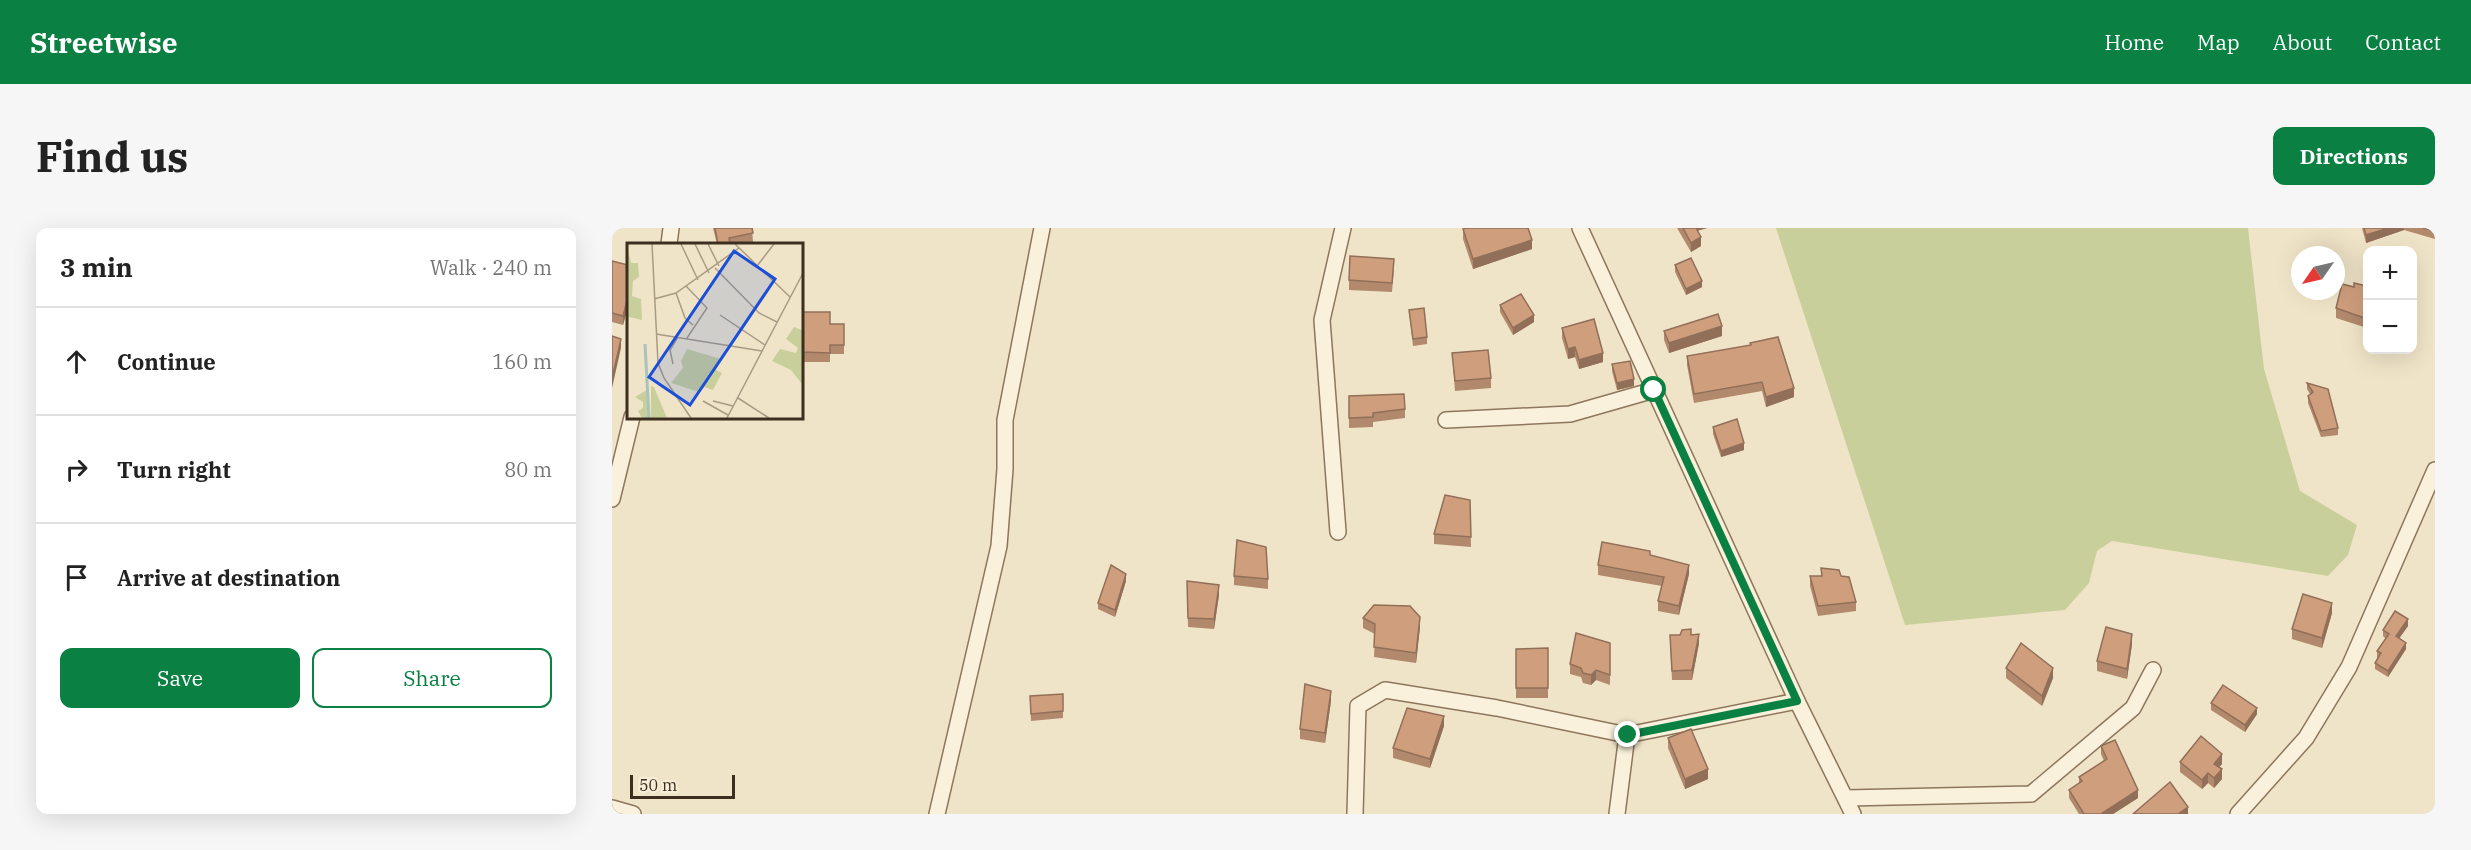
<!DOCTYPE html>
<html lang="en">
<head>
<meta charset="utf-8">
<style>
	body { margin:0; font-family:"IBM Plex Serif",serif; background:#f6f6f6; color:#222 }
	.controls { position:absolute; right:18px; top:18px; display:grid; overflow:hidden; border-radius:12px; box-shadow:0 6px 24px #0002 }
	.controls button { width:54px; height:54px; display:grid; place-items:center; padding:0; border:0; border-bottom:2px solid #e0e0e0; background:#fff; color:#222; font:30px sans-serif }
	.compass { position:absolute; left:1679px; top:18px; width:54px; height:54px; border-radius:50%; background:#fff; box-shadow:0 6px 24px #0002; rotate:236deg }
	.scale { position:absolute; left:18px; bottom:15px; width:105px; box-sizing:border-box; padding-left:6px; border:3px solid #3d2e20; border-top:0; font-size:16px; line-height:21px; white-space:nowrap; color:#3d2e20; -webkit-text-stroke:4px #f7eed8; paint-order:stroke }
	.stop { position:absolute; width:18px; height:18px; margin:-14px; border:4px solid #0b8043; border-radius:50%; background:#fff }
	.stop.end { background:#0b8043; border-color:#fff; box-shadow:0 2px 6px #0008 }
	.list { margin:0; padding:0; list-style:none }
	h2 { display:flex; justify-content:space-between; align-items:center; height:78px; margin:0; padding:0 24px; font-size:26px }
	h2 small { font-size:20px; font-weight:400; color:#767676 }
	.list li { display:grid; grid-template-columns:39px 1fr auto; gap:18px; align-items:center; box-sizing:border-box; height:108px; padding:0 24px; border-top:2px solid #e0e0e0 }
	.list b { display:block; font-size:22px; white-space:nowrap }
	.list em { font-size:20px; font-style:normal; color:#767676 }
	.actions { display:flex; gap:12px; padding:18px 24px }
	.actions a { flex:1; padding:14px 0; border:2px solid #0b8043; border-radius:12px; text-align:center; font-size:21px; color:#0b8043 }
	.actions .main { background:#0b8043; color:#fff }
	.icon { flex:none; width:33px; height:33px; fill:none; stroke:currentColor; stroke-width:2; stroke-linecap:round; stroke-linejoin:round }
	.map { position:relative; flex:none; width:1823px; height:586px; overflow:hidden; border-radius:12px }
	header { display:flex; align-items:center; gap:36px; box-sizing:border-box; height:84px; padding:0 30px; background:#0b8043; color:#fff }
	header strong { font-size:28px }
	nav { display:flex; gap:33px; margin-inline-start:auto; font-size:21px }
	.intro { display:flex; align-items:center; justify-content:space-between; box-sizing:border-box; height:144px; padding:0 36px }
	h1 { margin:0; font-size:42px }
	.button { padding:15px 27px; border-radius:12px; background:#0b8043; color:#fff; font-size:21px; font-weight:700 }
	main { display:flex; gap:36px; padding:0 36px }
	aside { flex:1; background:#fff; border-radius:12px; box-shadow:0 6px 24px #0002 }
	.map>svg:first-child { display:block }
</style>
</head>
<body>
<header>
<strong>Streetwise</strong>
<nav><a>Home</a><a>Map</a><a>About</a><a>Contact</a></nav>
</header>
<div class="intro"><h1>Find us</h1><a class="button">Directions</a></div>
<main>
<aside>
<h2>3 min<small>Walk · 240 m</small></h2>
<ul class="list">
<li><svg class="icon" aria-label="ahead" viewBox="0 0 24 24"><path d="M12 20V5M6 11l6-6 6 6"/></svg><div><b>Continue</b></div><em>160 m</em></li>
<li><svg class="icon" aria-label="right" viewBox="0 0 24 24"><path d="M7 20v-9h11M14 6l5 5-5 5"/></svg><div><b>Turn right</b></div><em>80 m</em></li>
<li><svg class="icon" aria-label="arrive" viewBox="0 0 24 24"><path d="M6 21V4h12l-3 4 3 4H6"/></svg><div><b>Arrive at destination</b></div></li>
</ul>
<div class="actions"><a class="main">Save</a><a>Share</a></div>
</aside>
<div class="map">
<svg width="1823" height="586" viewBox="0 0 1823 586">
	<rect width="100%" height="100%" fill="#f0e4c8"/>
	<path fill="#c9cf9b" d="M1164 0H1636L1652 141 1688 263 1745 297 1736 327 1716 348 1500 313 1485 323 1477 355 1453 382 1293 397Z"/>
	<g fill="none" stroke-linecap="round" stroke-linejoin="round">
		<defs>
			<g id="minor">
				<path d="M968 0 1185 473 1241 586"/>
				<path d="M57 16 59 0"/>
				<path d="M834 192 958 186 1042 162"/>
				<path d="M0 271 20 189"/>
				<path d="M726 304 710 92 731 0"/>
				<path d="M1234 570 1419 566 1521 480 1541 442"/>
				<path d="M0 580 21 586"/>
				<path d="M325 586 387 318 393 241V192L430 0"/>
				<path d="M743 586 746 478 773 462 885 480 1015 507 1185 473"/>
				<path d="M1005 586 1015 507"/>
				<path d="M1626 586 1694 510 1737 439 1823 242"/>
			</g>
		</defs>
		<use href="#minor" stroke="#8d765c" stroke-width="18"/>
		<use href="#minor" stroke="#faf1dc" stroke-width="15"/>
	</g>
	<g fill="#b2896c">
		<path d="M101 0H140L141 14 128 16H105Z"/>
		<path d="M1065 0H1095L1085 3 1089 18 1079 24Z"/>
		<path d="M1750 0H1823V11L1792 2 1754 15Z"/>
		<path d="M851 1 920 21 861 41 851 11Z"/>
		<path d="M0 33 16 37V79L11 97 0 94Z"/>
		<path d="M1063 37 1090 59 1074 67 1063 44Z"/>
		<path d="M782 41 780 64 737 62V52Z"/>
		<path d="M1742 59 1755 60V100L1724 90V80Z"/>
		<path d="M888 77 922 94 901 107 888 84Z"/>
		<path d="M797 82 815 109V116L801 118Z"/>
		<path d="M190 84 218 96H232V126H218V134H190Z"/>
		<path d="M950 100 991 134 967 141 963 129 956 131 950 110Z"/>
		<path d="M1052 103 1110 108 1057 125 1052 112Z"/>
		<path d="M1138 117 1182 169 1154 179 1150 163 1082 175 1075 137V128Z"/>
		<path d="M840 125 879 150V160L843 163Z"/>
		<path d="M1000 136 1022 158 1005 162 1000 143Z"/>
		<path d="M1695 155 1726 200V207L1709 209 1696 175V168L1698 166 1695 161Z"/>
		<path d="M737 168 793 181V190L761 194V199L737 200Z"/>
		<path d="M1101 199 1132 222 1109 229 1101 206Z"/>
		<path d="M858 272 859 319 822 316V306Z"/>
		<path d="M1038 327 1077 346 1067 387 1046 383V373L1050 358 986 347V337Z"/>
		<path d="M1209 340 1229 348 1244 374V383L1206 388 1198 358V348H1209Z"/>
		<path d="M622 348 656 351V361L622 357Z"/>
		<path d="M514 353 503 389 486 381V375Z"/>
		<path d="M575 353 607 367 602 401 576 399Z"/>
		<path d="M1720 385 1710 420 1680 411V401Z"/>
		<path d="M751 390 808 399 804 435 762 429 763 406 751 400Z"/>
		<path d="M1796 398 1787 410 1794 421 1776 449 1763 441V435L1766 430 1765 429V423L1774 411 1771 408V402Z"/>
		<path d="M1079 407 1087 415 1080 452H1060L1058 416Z"/>
		<path d="M998 415V457L984 452 979 457 971 455 969 449 958 446V436Z"/>
		<path d="M1520 416 1515 451 1485 443V433Z"/>
		<path d="M936 420V470H904V421Z"/>
		<path d="M1394 440 1441 450 1430 478 1394 450Z"/>
		<path d="M451 466V490L419 493 418 468Z"/>
		<path d="M719 473 713 515 688 511V501Z"/>
		<path d="M1599 475 1645 486 1633 504 1599 482Z"/>
		<path d="M832 498 818 540 781 530V520Z"/>
		<path d="M1056 510 1096 551 1073 561 1056 520Z"/>
		<path d="M1489 518 1526 570 1501 586H1467L1457 570V562L1467 555V549L1492 533 1489 526Z"/>
		<path d="M1568 534 1610 536 1607 539 1610 551 1602 560 1596 555 1590 561 1568 544Z"/>
	</g>
	<g fill="#916f58">
		<path d="M1081 0H1095L1081 4Z"/>
		<path d="M1776 0H1792V2L1754 15V7Z"/>
		<path d="M1089 9V18L1079 24V15Z"/>
		<path d="M920 12V21L861 41V31Z"/>
		<path d="M1090 53V59L1074 67V61Z"/>
		<path d="M16 69V79L11 97V88Z"/>
		<path d="M922 87V94L901 107V100Z"/>
		<path d="M1110 98V108L1057 125V115Z"/>
		<path d="M9 111V120L0 160V150Z"/>
		<path d="M963 119V129L956 131V121Z"/>
		<path d="M991 125V134L967 141V132Z"/>
		<path d="M1022 151V158L1005 162V155Z"/>
		<path d="M1182 160V169L1154 179V169Z"/>
		<path d="M1132 215V222L1109 229V223Z"/>
		<path d="M1077 337V346L1067 387V378Z"/>
		<path d="M514 346V353L503 389V382Z"/>
		<path d="M607 357V367L602 401V391Z"/>
		<path d="M1720 375V385L1710 420V410Z"/>
		<path d="M808 389V399L804 435V425Z"/>
		<path d="M1796 391V398L1784 415V408Z"/>
		<path d="M1087 406V415L1080 452V442Z"/>
		<path d="M1520 406V416L1515 451V441Z"/>
		<path d="M1794 415V421L1776 449V443Z"/>
		<path d="M1441 440V450L1430 478V468Z"/>
		<path d="M984 442V452L979 457V447Z"/>
		<path d="M719 463V473L713 515V505Z"/>
		<path d="M1645 480V486L1633 504V497Z"/>
		<path d="M832 488V498L818 540V531Z"/>
		<path d="M1610 526V536L1602 545V536Z"/>
		<path d="M1096 541V551L1073 561V551Z"/>
		<path d="M1610 541V551L1602 560V550Z"/>
		<path d="M1596 545V555L1590 561V552Z"/>
		<path d="M1526 562V570L1501 586H1489Z"/>
		<path d="M1576 579V586H1566Z"/>
	</g>
	<g fill="#cf9f7d" stroke="#916f58" stroke-width="1.5">
		<path d="M103 0H140L141 5 117 10 118 16H106Z"/>
		<path d="M854 0H916L920 12 861 31 851 1Z"/>
		<path d="M1071 0H1084L1089 9 1079 15Z"/>
		<path d="M1752 0H1776L1754 7Z"/>
		<path d="M1811 0H1823V3Z"/>
		<path d="M738 28 782 31 780 55 737 52Z"/>
		<path d="M1079 30 1090 53 1074 61 1063 37Z"/>
		<path d="M0 33 16 37V69L11 88 0 85Z"/>
		<path d="M1742 55 1755 58V91L1724 80 1730 56 1742 59Z"/>
		<path d="M909 66 922 87 901 100 888 77Z"/>
		<path d="M812 80 815 109 801 111 797 82Z"/>
		<path d="M190 84H218V96H232V117H218V125L190 124Z"/>
		<path d="M1106 86 1110 98 1057 115 1052 103Z"/>
		<path d="M982 91 991 125 967 132 963 119 956 121 950 100Z"/>
		<path d="M0 108 9 111 0 150Z"/>
		<path d="M1166 109 1182 160 1154 169 1150 154 1082 166 1075 128 1139 117 1138 115Z"/>
		<path d="M876 122 879 150 843 153 840 125Z"/>
		<path d="M1018 133 1022 151 1005 155 1000 136Z"/>
		<path d="M1695 155 1716 161 1726 200 1709 203 1696 168 1701 164Z"/>
		<path d="M792 166 793 181 761 185V189L737 190V168Z"/>
		<path d="M1125 191 1132 215 1109 223 1101 199Z"/>
		<path d="M833 267 858 272 859 309 822 306Z"/>
		<path d="M625 312 654 319 656 351 622 348Z"/>
		<path d="M990 314 1038 323V327L1077 337 1067 378 1046 373 1052 349 986 337Z"/>
		<path d="M499 337 514 346 503 382 486 375Z"/>
		<path d="M1209 340 1227 342 1229 348 1237 349 1244 374 1206 378 1198 348H1210Z"/>
		<path d="M575 353 607 357 602 391 576 390Z"/>
		<path d="M1691 366 1720 375 1710 410 1680 401Z"/>
		<path d="M762 377 798 378 808 389 804 425 762 419 763 396 751 390Z"/>
		<path d="M1783 383 1796 391 1784 408 1794 415 1776 443 1763 435 1769 425 1765 423 1777 406 1771 402Z"/>
		<path d="M1494 399 1520 406 1515 441 1485 433Z"/>
		<path d="M1079 401V407L1087 406 1080 442 1060 443 1058 407H1068L1070 402Z"/>
		<path d="M964 405 998 415V447L984 442 979 447 971 445 969 440 958 436Z"/>
		<path d="M1409 415 1441 440 1430 468 1394 440Z"/>
		<path d="M936 420V460H904V421Z"/>
		<path d="M693 456 719 463 713 505 688 501Z"/>
		<path d="M1611 457 1645 480 1633 497 1599 475Z"/>
		<path d="M451 466V483L419 486 418 468Z"/>
		<path d="M795 480 832 488 818 531 781 520Z"/>
		<path d="M1079 501 1096 541 1073 551 1056 510Z"/>
		<path d="M1589 508 1610 526 1602 536 1610 541 1602 550 1596 545 1590 552 1568 534Z"/>
		<path d="M1503 512 1526 562 1489 586H1472L1457 562 1470 553 1467 549 1495 531 1489 518Z"/>
		<path d="M1558 554 1576 579 1566 586H1521Z"/>
	</g>
	<g fill="none" stroke-linecap="round" stroke-linejoin="round">
		<path stroke="#0b8043" stroke-width="8" d="M1016 507 1185 473 1042 162"/>
	</g>
	<g transform="translate(15 15)">
		<rect width="176" height="176" fill="#f0e4c8"/>
		<path d="M0 2 4 20H11L12 34 6 38 5 53 14 56 15 77 2 74 0 84ZM167 84 175 87V141L164 127 145 118 153 106 169 110 171 105 159 96ZM60 106 94 116 89 127 95 130 86 147 77 144 72 149 44 140 56 125 54 118ZM24 143 27 144 40 175H24ZM20 147 21 175H15L11 168 16 165V159L8 154Z" fill="#c9cf9b"/>
		<path fill="none" stroke="#a9c4bc" stroke-width="3" d="M18 101 22 175"/>
		<path fill="none" stroke="#a89b85" stroke-width="1.5" d="M25 1 31 120 37 135 64 175M54 1 71 37M68 1 82 30M81 1 92 23M108 1 163 54M130 23 147 1M88 25 132 70 150 79M59 43 80 65 60 95M49 50 58 75 66 82M27 56 49 50 112 5M93 72 138 102M29 91 135 108M46 121 43 107 51 94M111 155 142 175M76 158 101 172M86 158 106 163M100 175 176 30"/>
		<path fill="#1d4ed8" fill-opacity="0.15" stroke="#1d4ed8" stroke-width="3" d="M107 8 148 36 63 162 22 134Z"/>
		<rect width="176" height="176" fill="none" stroke="#3d2e20" stroke-width="3"/>
	</g>
</svg>
<div class="controls">
<button>+</button>
<button>−</button>
</div>
<svg class="compass" viewBox="-18 -18 36 36"><path d="M0-13l5 13h-10z" fill="#e53935"/><path d="M0 13l5-13h-10z" fill="#767676"/></svg>
<div class="scale">50 m</div>
<div class="stop" style="left:1042px;top:162px"></div>
<div class="stop end" style="left:1016px;top:507px"></div>
</div>
</main>
</body>
</html>
